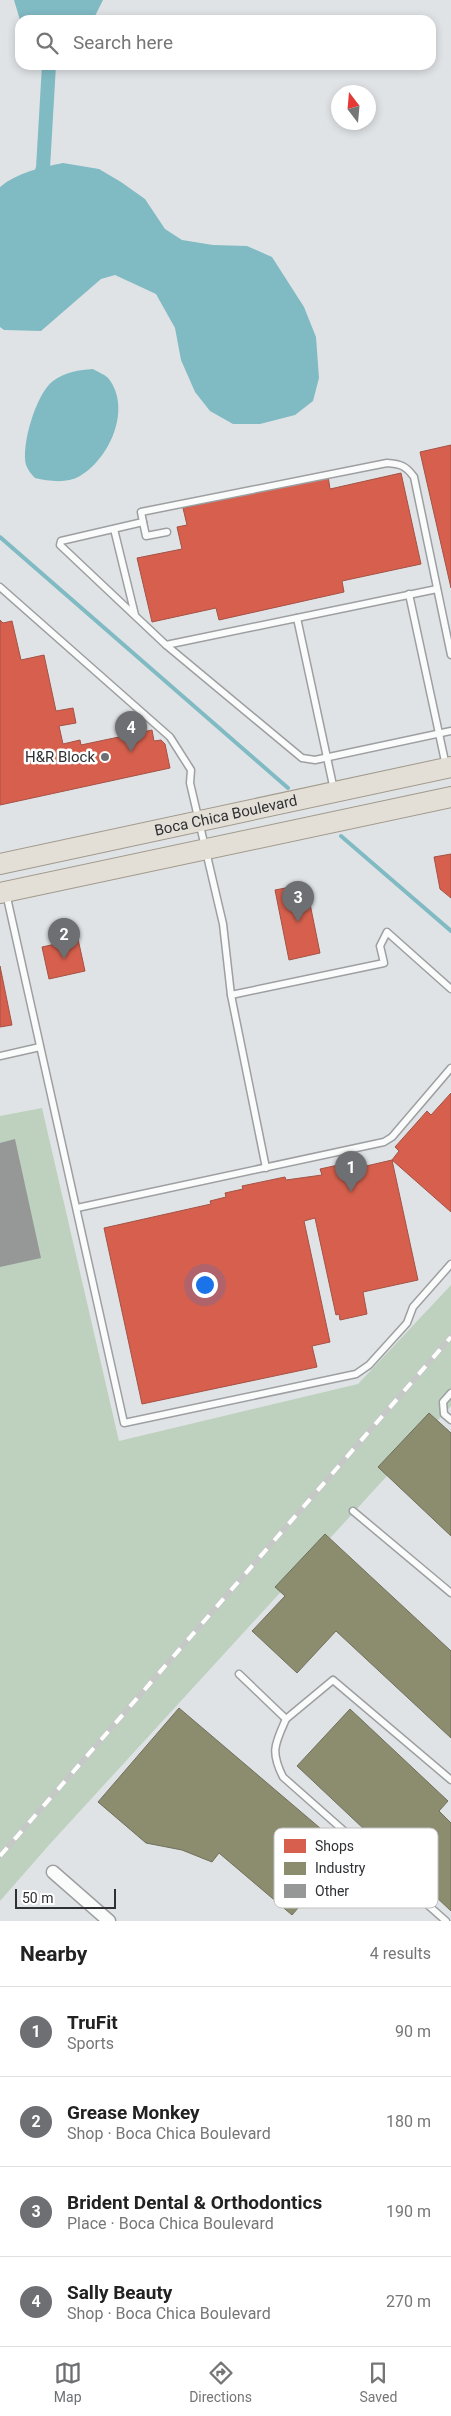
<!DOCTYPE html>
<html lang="en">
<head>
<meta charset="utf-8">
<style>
	body { margin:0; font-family:Roboto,sans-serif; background:#f2f2f2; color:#222 }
	.compass { position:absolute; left:331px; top:85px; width:45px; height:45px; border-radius:50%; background:#fff; box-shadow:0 2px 8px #0003; rotate:344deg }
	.scale { position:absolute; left:15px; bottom:12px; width:101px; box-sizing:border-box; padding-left:5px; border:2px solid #2f3033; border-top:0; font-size:14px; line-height:18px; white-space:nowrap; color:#2f3033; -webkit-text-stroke:4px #fff; paint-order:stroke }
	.you { position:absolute; left:204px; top:1284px; width:18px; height:18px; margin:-12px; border:4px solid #fff; border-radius:50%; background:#1a73e8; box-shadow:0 0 0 8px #1a73e833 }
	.badge { display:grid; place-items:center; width:32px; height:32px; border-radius:50%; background:#6d6f72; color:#fff; font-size:16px; font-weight:700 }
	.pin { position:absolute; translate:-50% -41px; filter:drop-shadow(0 1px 2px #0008) }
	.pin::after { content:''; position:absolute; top:26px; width:18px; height:15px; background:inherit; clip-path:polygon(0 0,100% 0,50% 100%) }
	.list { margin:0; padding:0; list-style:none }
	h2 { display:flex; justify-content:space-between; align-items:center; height:65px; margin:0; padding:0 20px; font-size:21px }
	h2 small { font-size:16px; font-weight:400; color:#767676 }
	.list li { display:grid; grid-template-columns:32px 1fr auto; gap:15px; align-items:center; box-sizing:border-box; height:90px; padding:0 20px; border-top:1px solid #e0e0e0 }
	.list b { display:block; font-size:19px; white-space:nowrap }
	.list p { margin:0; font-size:16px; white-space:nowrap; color:#767676 }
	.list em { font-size:16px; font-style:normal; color:#767676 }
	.icon { flex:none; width:28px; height:28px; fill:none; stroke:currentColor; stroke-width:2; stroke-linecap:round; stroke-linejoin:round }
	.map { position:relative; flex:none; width:451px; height:1921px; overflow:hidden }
	.search { position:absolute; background:#fff; box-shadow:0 2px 8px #0003; left:15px; right:15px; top:15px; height:55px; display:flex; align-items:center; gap:12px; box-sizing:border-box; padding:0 18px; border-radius:15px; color:#767676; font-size:19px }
	.sheet { height:425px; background:#fff }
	nav { display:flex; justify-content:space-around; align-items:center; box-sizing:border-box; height:70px; border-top:1px solid #e0e0e0; background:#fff; font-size:14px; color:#767676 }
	nav a { display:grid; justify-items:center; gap:2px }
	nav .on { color:#6d6f72 }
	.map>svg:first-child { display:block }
</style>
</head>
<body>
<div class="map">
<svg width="451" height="1921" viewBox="0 0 451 1921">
	<rect width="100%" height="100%" fill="#e0e3e6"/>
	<path fill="#bdd1be" d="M42 1108 119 1441 358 1384 451 1285V1406L49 1845 0 1901V1116Z"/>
	<g fill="#80bac3">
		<path d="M14 0H103L93 20H20Z"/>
		<path d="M63 163 99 169 121 182 145 199 165 229 182 240 213 245 247 246 272 257 304 307 316 337 319 378 313 401 295 415 260 424H233L210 411 195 392 181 360 175 328 156 294 115 275 101 279 41 331 4 330 0 327V187C18 172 40 168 63 163Z"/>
		<path d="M93 369C98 372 106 375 109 379 132 410 109 459 80 476 66 484 49 481 35 478 31 474 28 470 26 465 21 445 36 394 53 381 65 372 79 370 93 369Z"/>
	</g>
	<g fill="#d6604d" stroke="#a45245">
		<path d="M451 445V588L420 452Z"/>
		<path d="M401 473 421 564 342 581 344 592 219 620 216 608 152 622 137 558 182 549 177 527 187 525 183 508 328 476 330 489Z"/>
		<path d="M0 620 3 623 12 621 21 660 44 655 56 711 73 708 76 723 59 726 63 744 80 740 81 745 152 730 154 741 161 740 165 744 170 768 0 805Z"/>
		<path d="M451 854V898L440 889 434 857Z"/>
		<path d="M306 884 320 953 289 960 275 890Z"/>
		<path d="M78 939 85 971 49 979 42 947Z"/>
		<path d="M0 966 12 1025 0 1027Z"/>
		<path d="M451 1093V1212L392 1160 399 1151 395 1147 427 1111 431 1115Z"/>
		<path d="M361 1160 362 1167 392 1160 418 1280 363 1292 367 1314 340 1320 339 1314 336 1315 315 1218 304 1221 330 1342 312 1346 317 1367 142 1404 104 1228 211 1204 210 1201 226 1197 225 1193 243 1189 242 1186 285 1177 286 1180 322 1175 320 1169Z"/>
	</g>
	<g fill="#8c8c6e" stroke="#70705c">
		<path d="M429 1413 451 1433V1536L378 1467Z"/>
		<path d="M325 1534 451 1651V1738L336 1631 297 1673 252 1631 285 1596 275 1587Z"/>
		<path d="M179 1708 347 1851 292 1915 219 1853 212 1862 182 1850 146 1843 98 1802Z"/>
		<path d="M350 1709 448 1801 439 1811 451 1823V1911L297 1766Z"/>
	</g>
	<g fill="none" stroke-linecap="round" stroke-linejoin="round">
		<g stroke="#80bac3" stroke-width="4">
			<path d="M0 537 288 788"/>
			<path d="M341 836 451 931"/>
		</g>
		<path stroke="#80bac3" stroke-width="14" d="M37 186 43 168 49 65"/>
	</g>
	<path fill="#969797" d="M15 1139 41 1258 0 1267V1143Z"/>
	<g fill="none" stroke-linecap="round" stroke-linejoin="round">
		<defs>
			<g id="service">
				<path d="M143 522 146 536 167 532"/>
				<path d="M114 529 135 615"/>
				<path d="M0 587 170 737 191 770 190 783 223 924 231 995 266 1168"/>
				<path d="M409 594 446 766"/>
				<path d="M297 618 334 790"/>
				<path d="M166 645 437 589"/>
				<path d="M451 655 414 477C406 466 401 464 387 463L141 512 143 522 61 541 60 545 166 645 302 758 315 760 451 731"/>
				<path d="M6 893 124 1423 356 1374 369 1365 407 1323 413 1307 451 1264"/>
				<path d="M231 995 384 963 380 946 387 932 451 989"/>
				<path d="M0 1056 40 1047"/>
				<path d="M77 1208 384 1142 392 1137 451 1068"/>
				<path d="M451 1393 443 1402 444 1414 451 1420"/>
				<path d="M353 1511 451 1593"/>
				<path d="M239 1674 286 1719 333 1680 451 1780"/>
				<path d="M286 1719C275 1744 270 1751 283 1777L446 1921"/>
			</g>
			<path id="minor" d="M53 1872 109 1921"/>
			<g id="primary">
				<path id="s1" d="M0 864 451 767"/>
				<path d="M0 893 451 797"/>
			</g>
		</defs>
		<use href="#service" stroke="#9d9fa1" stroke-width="9"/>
		<use href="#minor" stroke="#9d9fa1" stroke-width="15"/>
		<use href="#primary" stroke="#a19a8c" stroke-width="22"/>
		<use href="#service" stroke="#fafbfb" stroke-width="6"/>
		<use href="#minor" stroke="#fafbfb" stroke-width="12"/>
		<use href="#primary" stroke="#e3dfd7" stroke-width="20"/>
		<defs>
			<path id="rail" d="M0 1856 451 1337"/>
		</defs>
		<use href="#rail" stroke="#c6c7c7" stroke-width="5.5"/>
		<use href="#rail" stroke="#fff" stroke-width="4" stroke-dasharray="11" stroke-linecap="butt"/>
	</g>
	<circle fill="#6d6f72" stroke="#fff" stroke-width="2" cx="105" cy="757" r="5"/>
	<g text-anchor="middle" stroke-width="5" stroke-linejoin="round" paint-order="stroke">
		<g font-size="15" fill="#2f3033" stroke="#fff" text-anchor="end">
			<text x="95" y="762">H&amp;R Block</text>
		</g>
		<g font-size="15" fill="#2f3033" stroke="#fff">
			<text dy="5" stroke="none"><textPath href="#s1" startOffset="231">Boca Chica Boulevard</textPath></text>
		</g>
	</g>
	<rect x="274" y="1828" width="164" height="80" rx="8" fill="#fff" stroke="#c1c1c2" stroke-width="1"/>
	<rect x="284" y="1839" width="22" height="14" fill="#d6604d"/>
	<rect x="284" y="1862" width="22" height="13" fill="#8c8c6e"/>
	<rect x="284" y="1884" width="22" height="14" fill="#969797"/>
	<g font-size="14" fill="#2f3033">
		<text x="315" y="1851">Shops</text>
		<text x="315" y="1873">Industry</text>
		<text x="315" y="1896">Other</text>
	</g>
</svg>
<svg class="compass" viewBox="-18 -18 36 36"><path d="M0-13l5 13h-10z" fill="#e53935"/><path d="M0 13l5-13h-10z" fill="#767676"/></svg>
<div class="scale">50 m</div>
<div class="you"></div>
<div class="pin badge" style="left:351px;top:1192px">1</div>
<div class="pin badge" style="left:64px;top:959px">2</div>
<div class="pin badge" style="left:298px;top:922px">3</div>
<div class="pin badge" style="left:131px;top:752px">4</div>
<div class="search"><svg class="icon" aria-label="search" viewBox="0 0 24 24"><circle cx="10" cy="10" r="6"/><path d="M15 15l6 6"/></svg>Search here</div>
</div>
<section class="sheet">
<h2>Nearby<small>4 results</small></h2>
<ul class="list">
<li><span class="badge">1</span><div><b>TruFit</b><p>Sports</p></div><em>90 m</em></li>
<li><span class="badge">2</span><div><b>Grease Monkey</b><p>Shop · Boca Chica Boulevard</p></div><em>180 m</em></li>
<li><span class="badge">3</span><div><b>Brident Dental &amp; Orthodontics</b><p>Place · Boca Chica Boulevard</p></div><em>190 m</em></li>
<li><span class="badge">4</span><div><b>Sally Beauty</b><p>Shop · Boca Chica Boulevard</p></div><em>270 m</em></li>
</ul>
</section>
<nav>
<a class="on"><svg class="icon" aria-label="map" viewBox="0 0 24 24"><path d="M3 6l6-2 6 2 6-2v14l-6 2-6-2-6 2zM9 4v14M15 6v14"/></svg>Map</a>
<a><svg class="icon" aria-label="directions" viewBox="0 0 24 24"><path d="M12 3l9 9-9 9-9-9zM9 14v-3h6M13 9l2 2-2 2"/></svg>Directions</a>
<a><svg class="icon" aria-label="saved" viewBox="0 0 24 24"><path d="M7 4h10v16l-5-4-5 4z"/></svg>Saved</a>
</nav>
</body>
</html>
